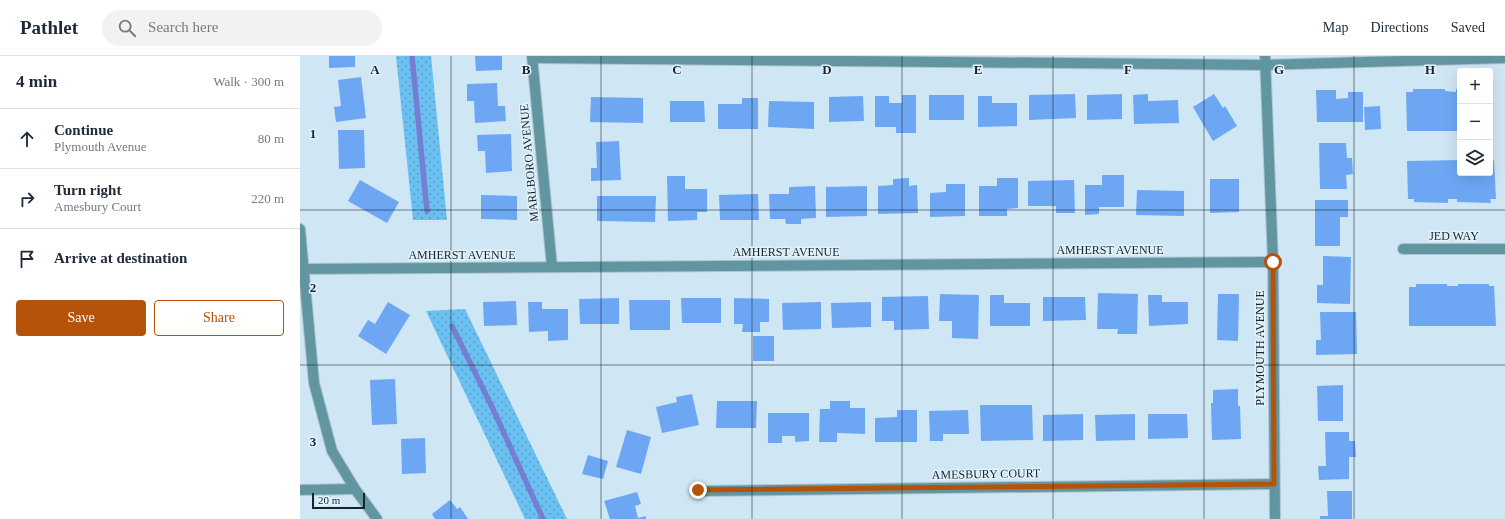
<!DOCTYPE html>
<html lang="en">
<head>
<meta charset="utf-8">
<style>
	body { margin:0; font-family:"Times New Roman",serif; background:#f2f2f3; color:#1f2937 }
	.controls { position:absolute; right:12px; top:12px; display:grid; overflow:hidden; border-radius:4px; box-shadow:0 4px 16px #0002 }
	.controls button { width:36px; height:36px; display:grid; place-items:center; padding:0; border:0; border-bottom:1px solid #e0e1e3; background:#fff; color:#1f2937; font:20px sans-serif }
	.scale { position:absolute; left:12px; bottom:10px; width:53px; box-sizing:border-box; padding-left:4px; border:2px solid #1a2227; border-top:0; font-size:11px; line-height:14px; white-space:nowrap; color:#1a2227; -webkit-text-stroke:3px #e0f3fe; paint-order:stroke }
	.stop { position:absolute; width:12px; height:12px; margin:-9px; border:3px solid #b45309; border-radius:50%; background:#fff }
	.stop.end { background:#b45309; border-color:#fff; box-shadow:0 1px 4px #0008 }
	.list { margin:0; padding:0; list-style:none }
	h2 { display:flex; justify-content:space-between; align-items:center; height:52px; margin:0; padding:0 16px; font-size:17px }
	h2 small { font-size:13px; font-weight:400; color:#747a83 }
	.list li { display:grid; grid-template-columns:26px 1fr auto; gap:12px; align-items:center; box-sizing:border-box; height:60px; padding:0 16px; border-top:1px solid #e0e1e3 }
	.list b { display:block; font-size:15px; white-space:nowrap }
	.list p { margin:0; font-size:13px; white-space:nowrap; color:#747a83 }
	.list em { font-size:13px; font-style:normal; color:#747a83 }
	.actions { display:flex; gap:8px; padding:12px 16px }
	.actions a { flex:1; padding:9px 0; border:1px solid #b45309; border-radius:4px; text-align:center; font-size:14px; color:#b45309 }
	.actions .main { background:#b45309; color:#fff }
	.icon { flex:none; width:22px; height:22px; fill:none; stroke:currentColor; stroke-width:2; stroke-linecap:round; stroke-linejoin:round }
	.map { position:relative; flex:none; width:1205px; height:463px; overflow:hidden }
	header { display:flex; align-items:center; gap:24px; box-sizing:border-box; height:56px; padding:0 20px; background:#fff; border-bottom:1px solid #e0e1e3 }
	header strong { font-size:19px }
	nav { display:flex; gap:22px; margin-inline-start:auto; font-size:14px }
	.search { width:280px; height:36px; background:#f2f2f3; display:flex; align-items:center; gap:10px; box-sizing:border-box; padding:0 14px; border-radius:22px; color:#747a83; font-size:15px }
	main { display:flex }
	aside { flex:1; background:#fff }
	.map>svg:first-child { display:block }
</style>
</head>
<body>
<header>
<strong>Pathlet</strong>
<div class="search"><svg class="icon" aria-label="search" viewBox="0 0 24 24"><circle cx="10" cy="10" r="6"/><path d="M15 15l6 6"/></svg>Search here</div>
<nav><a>Map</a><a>Directions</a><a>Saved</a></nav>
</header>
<main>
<aside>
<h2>4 min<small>Walk · 300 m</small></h2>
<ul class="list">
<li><svg class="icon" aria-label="ahead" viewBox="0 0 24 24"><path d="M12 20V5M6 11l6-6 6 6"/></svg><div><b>Continue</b><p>Plymouth Avenue</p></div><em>80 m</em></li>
<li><svg class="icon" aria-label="right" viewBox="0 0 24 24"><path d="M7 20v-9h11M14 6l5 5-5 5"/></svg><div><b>Turn right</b><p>Amesbury Court</p></div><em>220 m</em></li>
<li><svg class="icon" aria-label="arrive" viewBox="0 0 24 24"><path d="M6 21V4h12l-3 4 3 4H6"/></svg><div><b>Arrive at destination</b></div></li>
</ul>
<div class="actions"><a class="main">Save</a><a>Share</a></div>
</aside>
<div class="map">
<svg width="1205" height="463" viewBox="0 0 1205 463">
	<defs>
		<pattern id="grass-dots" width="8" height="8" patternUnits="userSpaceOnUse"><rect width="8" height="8" fill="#6ac1f1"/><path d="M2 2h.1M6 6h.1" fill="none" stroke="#569cc3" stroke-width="1.8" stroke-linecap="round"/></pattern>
	</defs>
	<rect width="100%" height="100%" fill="#cfe6f4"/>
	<g fill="url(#grass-dots)">
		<path d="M96 0H131L147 164H113Z"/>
		<path d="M165 253 267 463H225L126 255Z"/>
	</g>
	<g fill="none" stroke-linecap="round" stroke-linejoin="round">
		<g stroke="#757ed3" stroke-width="5.5">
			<path d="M112 0 127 155"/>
			<path d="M152 270 193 353 243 463"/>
		</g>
	</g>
	<g fill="#6da7f4">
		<path d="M29 0H55V11L29 12Z"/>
		<path d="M175 0H202V14L176 15Z"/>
		<path d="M61 21 66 62 36 66 34 51 41 50 38 24Z"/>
		<path d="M197 27 198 50H205L206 65 175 67 174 45H167V28Z"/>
		<path d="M1113 33H1145V35L1156 36V33H1160V75H1107L1106 36H1113Z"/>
		<path d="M1016 34H1036V43L1048 42V36H1063V66H1017Z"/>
		<path d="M1190 35H1192L1193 75H1190Z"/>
		<path d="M775 38 776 62 729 64V39Z"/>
		<path d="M822 38V63L787 64V39Z"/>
		<path d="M848 38V45L878 44 879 67 834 68 833 39Z"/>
		<path d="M914 38 923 52 925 50 937 70 913 85 893 51Z"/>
		<path d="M602 39H616V77H596V71H575V40H589V47H602Z"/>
		<rect x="629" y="39" width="35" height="25"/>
		<path d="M563 40 564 65 529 66V41Z"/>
		<path d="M678 40H692V47H717V70L678 71Z"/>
		<path d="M291 41 343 42V67L290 66Z"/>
		<path d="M442 42H458V73H418V48H442Z"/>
		<path d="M370 45H404L405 66H370Z"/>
		<path d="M469 45 514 46V73L468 71Z"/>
		<path d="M1080 50 1081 73 1065 74 1064 51Z"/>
		<path d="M38 74H64L65 112 39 113Z"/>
		<path d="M211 78 212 115 186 117 185 95H178L177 79Z"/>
		<path d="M319 85 321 124 291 125V112H297L296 86Z"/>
		<path d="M1019 87H1046L1047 102H1052L1053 118 1046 119 1047 133H1020Z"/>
		<path d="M1160 104V117H1190V104H1194L1196 143H1190L1191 147 1157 146V143H1148V147L1114 146V143H1108L1107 105Z"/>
		<path d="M802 119H824V151H799V158L785 159V129H802Z"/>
		<path d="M367 120H385V133H407V156H397V164L368 165Z"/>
		<path d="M609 122V130L617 129 618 157 578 158V130L593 129V123Z"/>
		<path d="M697 122H718V152L707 153V160H679V130H697Z"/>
		<path d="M910 123H939V156L910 157Z"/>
		<path d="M60 124 99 146 87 167 48 145Z"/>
		<path d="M774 124 775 157H756V150H728V125Z"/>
		<path d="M646 128H665V160L630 161V137L646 136Z"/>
		<path d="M515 130 516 162 501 163V168H486L485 163H470L469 138H489V131Z"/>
		<path d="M567 130V160L526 161V131Z"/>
		<path d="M837 134 884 135V160L836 159Z"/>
		<path d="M458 138 459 164H420L419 139Z"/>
		<path d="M181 139 217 140V164L181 163Z"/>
		<path d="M297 140H356L355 166 297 165Z"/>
		<path d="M1015 144H1048V161H1040V190H1015Z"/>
		<path d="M1023 200 1051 201 1050 248 1017 247V229H1023Z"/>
		<path d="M1116 228H1147V230H1158V228H1189V230H1194L1196 270H1109V231H1116Z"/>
		<path d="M798 237 838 238 837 278H817L818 273H797Z"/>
		<path d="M640 238 679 239 678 283 652 282V265H639Z"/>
		<path d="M918 238H939L938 285 917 284Z"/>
		<path d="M690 239H704V247H730V270H690Z"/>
		<path d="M848 239H862V246H888V268L849 270Z"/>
		<path d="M628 240 629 273 594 274V265H582V241Z"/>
		<path d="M743 241H785L786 264 743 265Z"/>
		<path d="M319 242V268H280L279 243Z"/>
		<path d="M381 242H421V267H382Z"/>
		<path d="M434 242 469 243V266H460V276H442L443 268H434Z"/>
		<path d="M329 244H370V274H330Z"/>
		<path d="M216 245 217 269 184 270 183 246Z"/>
		<path d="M88 246 110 259 86 298 58 280 68 264 75 268Z"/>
		<path d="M228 246H242V253H268V284L248 285V275L229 276Z"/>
		<path d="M521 246V273L483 274 482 247Z"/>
		<path d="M571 246V271L532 272 531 247Z"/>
		<path d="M1020 256H1056L1057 298 1016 299V284H1021Z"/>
		<rect x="453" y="280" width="21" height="25"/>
		<path d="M95 323 97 368 72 369 70 324Z"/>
		<path d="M1043 329V365H1018L1017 330Z"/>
		<path d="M938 333V350H940L941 383 912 384 911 347H913V334Z"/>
		<path d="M392 338 399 369 362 377 356 351 377 346 376 341Z"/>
		<path d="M417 345H457L456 372H416Z"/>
		<path d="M530 345H550V352H565V378L537 377V386H519L520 353H530Z"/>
		<path d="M680 349H732L733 384 681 385Z"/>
		<path d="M597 354H617V386H575V362L597 361Z"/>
		<path d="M668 354 669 378H643V385H630L629 355Z"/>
		<path d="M468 357H509V385L495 386V380H482V387H468Z"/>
		<path d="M783 358V384L743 385V359Z"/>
		<path d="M835 358V384L796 385 795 359Z"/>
		<path d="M848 358H887L888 382 848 383Z"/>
		<path d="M327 374 351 381 341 418 316 411Z"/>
		<path d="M1025 376H1049V385H1055L1056 401H1049V423L1019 424 1018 410H1026Z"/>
		<path d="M125 382 126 417 102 418 101 383Z"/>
		<path d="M288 399 308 405 303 423 282 418Z"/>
		<path d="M1027 435H1052V463H1020V460H1028Z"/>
		<path d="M337 436 341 448 335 450 338 462 346 460V463H310L304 445Z"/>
		<path d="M150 444 157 453 160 451 168 463H135L132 458Z"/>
	</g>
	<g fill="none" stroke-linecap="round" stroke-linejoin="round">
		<defs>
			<g id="street">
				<path d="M232 0 252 211"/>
				<path d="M965 0 973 206 975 463"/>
				<path d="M233 2 965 9 1205 2"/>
				<path d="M0 173 14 327 32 395 55 433 77 463"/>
				<path d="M1103 193H1205"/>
				<path d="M0 213 973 206"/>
				<path d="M0 434 55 433"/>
				<path d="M398 435 974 428"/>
			</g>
		</defs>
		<use href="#street" stroke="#aec3cf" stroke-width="12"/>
		<use href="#street" stroke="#6196a1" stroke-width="10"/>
	</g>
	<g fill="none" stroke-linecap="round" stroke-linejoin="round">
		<path stroke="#b45309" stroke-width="5" d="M398 434 974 428 973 206"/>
	</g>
	<path fill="none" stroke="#1a2227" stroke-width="1" stroke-opacity="0.55" d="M151 0V463M301 0V463M452 0V463M602 0V463M753 0V463M904 0V463M1054 0V463M0 154H1205M0 309H1205"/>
	<g text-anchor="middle" stroke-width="3" stroke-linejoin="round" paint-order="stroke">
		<g font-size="12" fill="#1a2227" stroke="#e0f3fe">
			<text transform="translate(229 107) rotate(-95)" y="4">MARLBORO AVENUE</text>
			<text x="1154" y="184">JED WAY</text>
			<text x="810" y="198">AMHERST AVENUE</text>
			<text x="486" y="200">AMHERST AVENUE</text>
			<text x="162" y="203">AMHERST AVENUE</text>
			<text transform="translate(960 292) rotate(-90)" y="4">PLYMOUTH AVENUE</text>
			<text transform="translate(686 418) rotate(-1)" y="4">AMESBURY COURT</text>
		</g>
	</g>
	<g font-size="13" text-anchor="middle" font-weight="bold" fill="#1a2227" stroke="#e0f3fe" stroke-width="3" stroke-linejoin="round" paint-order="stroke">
		<text x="75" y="18">A</text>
		<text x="226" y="18">B</text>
		<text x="377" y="18">C</text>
		<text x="527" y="18">D</text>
		<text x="678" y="18">E</text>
		<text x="828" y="18">F</text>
		<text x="979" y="18">G</text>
		<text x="1130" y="18">H</text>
		<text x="13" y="82">1</text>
		<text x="13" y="236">2</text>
		<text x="13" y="390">3</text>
	</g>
</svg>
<div class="controls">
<button>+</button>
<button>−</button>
<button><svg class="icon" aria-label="layers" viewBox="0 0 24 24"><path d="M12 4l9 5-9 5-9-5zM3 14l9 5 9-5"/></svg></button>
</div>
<div class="scale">20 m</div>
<div class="stop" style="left:973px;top:206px"></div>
<div class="stop end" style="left:398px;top:434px"></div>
</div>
</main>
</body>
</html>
